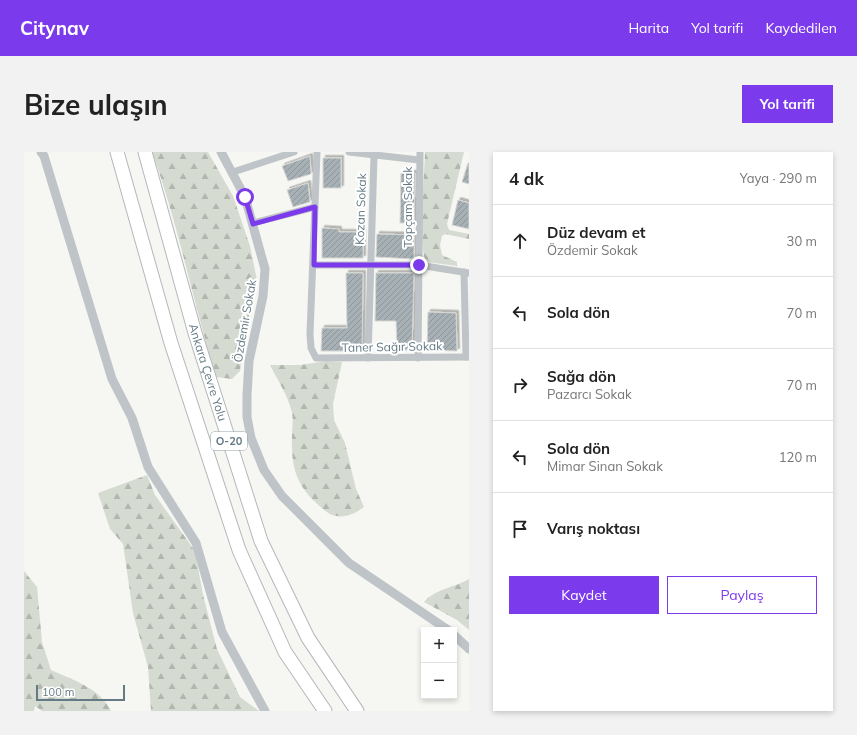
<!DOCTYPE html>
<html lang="tr">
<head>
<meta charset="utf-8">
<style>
	body { margin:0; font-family:Mulish,sans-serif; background:#f2f2f2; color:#222 }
	.controls { position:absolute; right:12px; bottom:12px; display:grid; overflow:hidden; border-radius:0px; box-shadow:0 2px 6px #0003 }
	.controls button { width:36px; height:36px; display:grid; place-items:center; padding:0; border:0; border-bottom:1px solid #e0e0e0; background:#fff; color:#222; font:20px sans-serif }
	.scale { position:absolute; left:12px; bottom:10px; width:89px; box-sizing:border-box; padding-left:4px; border:2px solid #647a84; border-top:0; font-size:11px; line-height:14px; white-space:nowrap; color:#647a84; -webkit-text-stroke:3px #fff; paint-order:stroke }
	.stop { position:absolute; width:12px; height:12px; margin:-9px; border:3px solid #7c3aed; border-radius:50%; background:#fff }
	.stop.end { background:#7c3aed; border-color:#fff; box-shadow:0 1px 4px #0008 }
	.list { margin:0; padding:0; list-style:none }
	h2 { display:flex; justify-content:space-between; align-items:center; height:52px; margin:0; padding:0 16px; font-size:17px }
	h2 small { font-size:13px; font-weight:400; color:#767676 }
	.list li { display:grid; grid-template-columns:26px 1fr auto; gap:12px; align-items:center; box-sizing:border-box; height:72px; padding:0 16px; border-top:1px solid #e0e0e0 }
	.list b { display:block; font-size:15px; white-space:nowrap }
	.list p { margin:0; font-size:13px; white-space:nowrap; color:#767676 }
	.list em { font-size:13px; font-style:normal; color:#767676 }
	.actions { display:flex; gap:8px; padding:12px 16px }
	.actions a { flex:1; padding:9px 0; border:1px solid #7c3aed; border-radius:0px; text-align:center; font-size:14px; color:#7c3aed }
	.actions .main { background:#7c3aed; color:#fff }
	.icon { flex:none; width:22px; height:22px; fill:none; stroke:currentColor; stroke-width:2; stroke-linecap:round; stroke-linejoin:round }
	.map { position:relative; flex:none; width:445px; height:559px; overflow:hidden; border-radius:0px }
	header { display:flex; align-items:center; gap:24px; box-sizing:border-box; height:56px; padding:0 20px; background:#7c3aed; color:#fff }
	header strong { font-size:19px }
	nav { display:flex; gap:22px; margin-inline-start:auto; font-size:14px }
	.intro { display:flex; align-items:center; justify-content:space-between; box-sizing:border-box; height:96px; padding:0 24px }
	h1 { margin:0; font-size:28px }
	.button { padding:10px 18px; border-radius:0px; background:#7c3aed; color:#fff; font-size:14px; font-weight:700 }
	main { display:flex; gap:24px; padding:0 24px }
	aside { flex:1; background:#fff; border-radius:0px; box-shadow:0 2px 6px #0003 }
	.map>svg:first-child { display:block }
</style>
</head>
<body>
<header>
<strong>Citynav</strong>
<nav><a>Harita</a><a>Yol tarifi</a><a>Kaydedilen</a></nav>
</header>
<div class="intro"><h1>Bize ulaşın</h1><a class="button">Yol tarifi</a></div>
<main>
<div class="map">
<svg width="445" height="559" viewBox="0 0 445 559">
	<defs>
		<pattern id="forest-firs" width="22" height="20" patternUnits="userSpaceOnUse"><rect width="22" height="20" fill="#d6dbd1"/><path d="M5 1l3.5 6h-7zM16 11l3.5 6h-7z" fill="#b1b7af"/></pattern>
		<pattern id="building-hatch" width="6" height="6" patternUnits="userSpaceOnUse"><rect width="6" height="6" fill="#a7b1b5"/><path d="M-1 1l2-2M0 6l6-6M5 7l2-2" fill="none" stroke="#8c9599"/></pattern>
		<filter id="shadow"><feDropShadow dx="2.5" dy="-2.5" stdDeviation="0" flood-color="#0004"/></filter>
	</defs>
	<rect width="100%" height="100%" fill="#f6f6f2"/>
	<g fill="url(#forest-firs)">
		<path d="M128 0H184L209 44 226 94 233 128 220 185 216 219 208 227 192 225C169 151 155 74 128 0Z"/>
		<path d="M401 0H440L423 72 425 78 445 82V87L421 82 418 84 416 93 418 103 433 110V114L403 110C393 102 401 17 401 0Z"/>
		<path d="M303 209 318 210 309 252 310 268 321 291 332 337 340 355C327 365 312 369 299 357 273 335 267 318 268 284 268 276 270 265 267 257 263 242 253 227 246 213H276Z"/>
		<path d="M123 323 131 343 171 399 179 443 193 497 216 545 235 559H127L124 515 109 461 99 392 86 377 74 341Z"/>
		<path d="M0 419 13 435 18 490 27 518C49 528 76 536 87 559H18L11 554 10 559H0Z"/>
		<path d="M445 427V478L433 468 400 450C411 437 432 435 445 427Z"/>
	</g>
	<g fill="url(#building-hatch)" stroke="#d7d7d5" filter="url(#shadow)">
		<path d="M286 4 287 22 264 29 258 14Z"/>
		<rect x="299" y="6" width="18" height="30"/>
		<path d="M444 11H445V32L438 30Z"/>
		<path d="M377 21H391L390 71H376Z"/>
		<path d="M284 31 286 50 269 55 263 38Z"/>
		<path d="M434 48 445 51V77L428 73Z"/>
		<path d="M298 76 315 77V80H339V106H298Z"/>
		<path d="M353 82 390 83V107L352 105Z"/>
		<path d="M322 121H339L338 199H297L298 176H323Z"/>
		<path d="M352 121H390L388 198H373L372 169H351Z"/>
		<path d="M404 160 432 161 433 199 403 198Z"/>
	</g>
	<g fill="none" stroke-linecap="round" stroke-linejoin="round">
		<defs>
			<g id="motorway">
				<path d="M93 0 147 191 215 398 261 500 301 559"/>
				<path id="s1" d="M121 0 171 181 237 389 284 486 333 559"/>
			</g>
		</defs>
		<use href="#motorway" stroke="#b4b8bb" stroke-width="15"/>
		<g stroke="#bec4c7" stroke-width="7">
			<path d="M293 0 286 182 287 196 292 206 445 205"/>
			<path d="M325 0 395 8"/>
			<path d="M209 20 270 0"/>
			<path d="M229 71 291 55"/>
			<path d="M290 113H395L445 121"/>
			<path d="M440 120 442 205"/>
			<path d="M344 206 350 4"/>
			<path d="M394 206 396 0"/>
		</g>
		<g stroke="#bec4c7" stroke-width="9">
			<path d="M17 0 20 4 88 227 108 266 124 315 172 391 198 480 241 559"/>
			<path d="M197 0 221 45 241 117 239 144 225 209 223 243V265L227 286 240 318 258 344 325 411 424 478"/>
			<path d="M430 483 445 497"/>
		</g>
		<use href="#motorway" stroke="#fff" stroke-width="13"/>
	</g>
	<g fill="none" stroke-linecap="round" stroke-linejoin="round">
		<path stroke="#7c3aed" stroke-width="5" d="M221 45 229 72 291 55 290 113H395"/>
	</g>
	<g text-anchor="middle" stroke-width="4" stroke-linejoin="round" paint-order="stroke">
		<rect fill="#fff" stroke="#92a2a9" stroke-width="1" x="187" y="280" width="36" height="18" rx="3"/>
		<g font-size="11" font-weight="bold" fill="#647a84">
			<text x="205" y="293">O-20</text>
		</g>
		<g font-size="12" fill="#647a84" stroke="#fff">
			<text transform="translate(384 55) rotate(-90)" y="4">Topçam Sokak</text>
			<text transform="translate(337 57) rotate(-88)" y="4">Kozan Sokak</text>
			<text transform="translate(221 169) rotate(-80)" y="4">Özdemir Sokak</text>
			<text transform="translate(368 195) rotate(-1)" y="4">Taner Sağır Sokak</text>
			<text dy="4" stroke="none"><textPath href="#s1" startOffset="229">Ankara Çevre Yolu</textPath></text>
		</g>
	</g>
</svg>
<div class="controls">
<button>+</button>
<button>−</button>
</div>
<div class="scale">100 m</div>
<div class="stop" style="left:221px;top:45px"></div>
<div class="stop end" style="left:395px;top:113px"></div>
</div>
<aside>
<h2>4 dk<small>Yaya · 290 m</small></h2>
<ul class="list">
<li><svg class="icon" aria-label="ahead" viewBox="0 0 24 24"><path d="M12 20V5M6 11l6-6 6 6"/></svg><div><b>Düz devam et</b><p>Özdemir Sokak</p></div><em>30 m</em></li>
<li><svg class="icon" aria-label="left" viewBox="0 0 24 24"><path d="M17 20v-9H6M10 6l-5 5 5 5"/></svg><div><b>Sola dön</b></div><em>70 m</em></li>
<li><svg class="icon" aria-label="right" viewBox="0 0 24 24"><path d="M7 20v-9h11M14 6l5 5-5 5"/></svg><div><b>Sağa dön</b><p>Pazarcı Sokak</p></div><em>70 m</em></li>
<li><svg class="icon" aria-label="left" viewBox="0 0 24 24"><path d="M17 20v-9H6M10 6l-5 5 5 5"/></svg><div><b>Sola dön</b><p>Mimar Sinan Sokak</p></div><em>120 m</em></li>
<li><svg class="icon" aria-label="arrive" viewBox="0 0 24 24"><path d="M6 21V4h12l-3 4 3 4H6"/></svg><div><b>Varış noktası</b></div></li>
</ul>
<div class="actions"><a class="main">Kaydet</a><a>Paylaş</a></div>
</aside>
</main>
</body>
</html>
